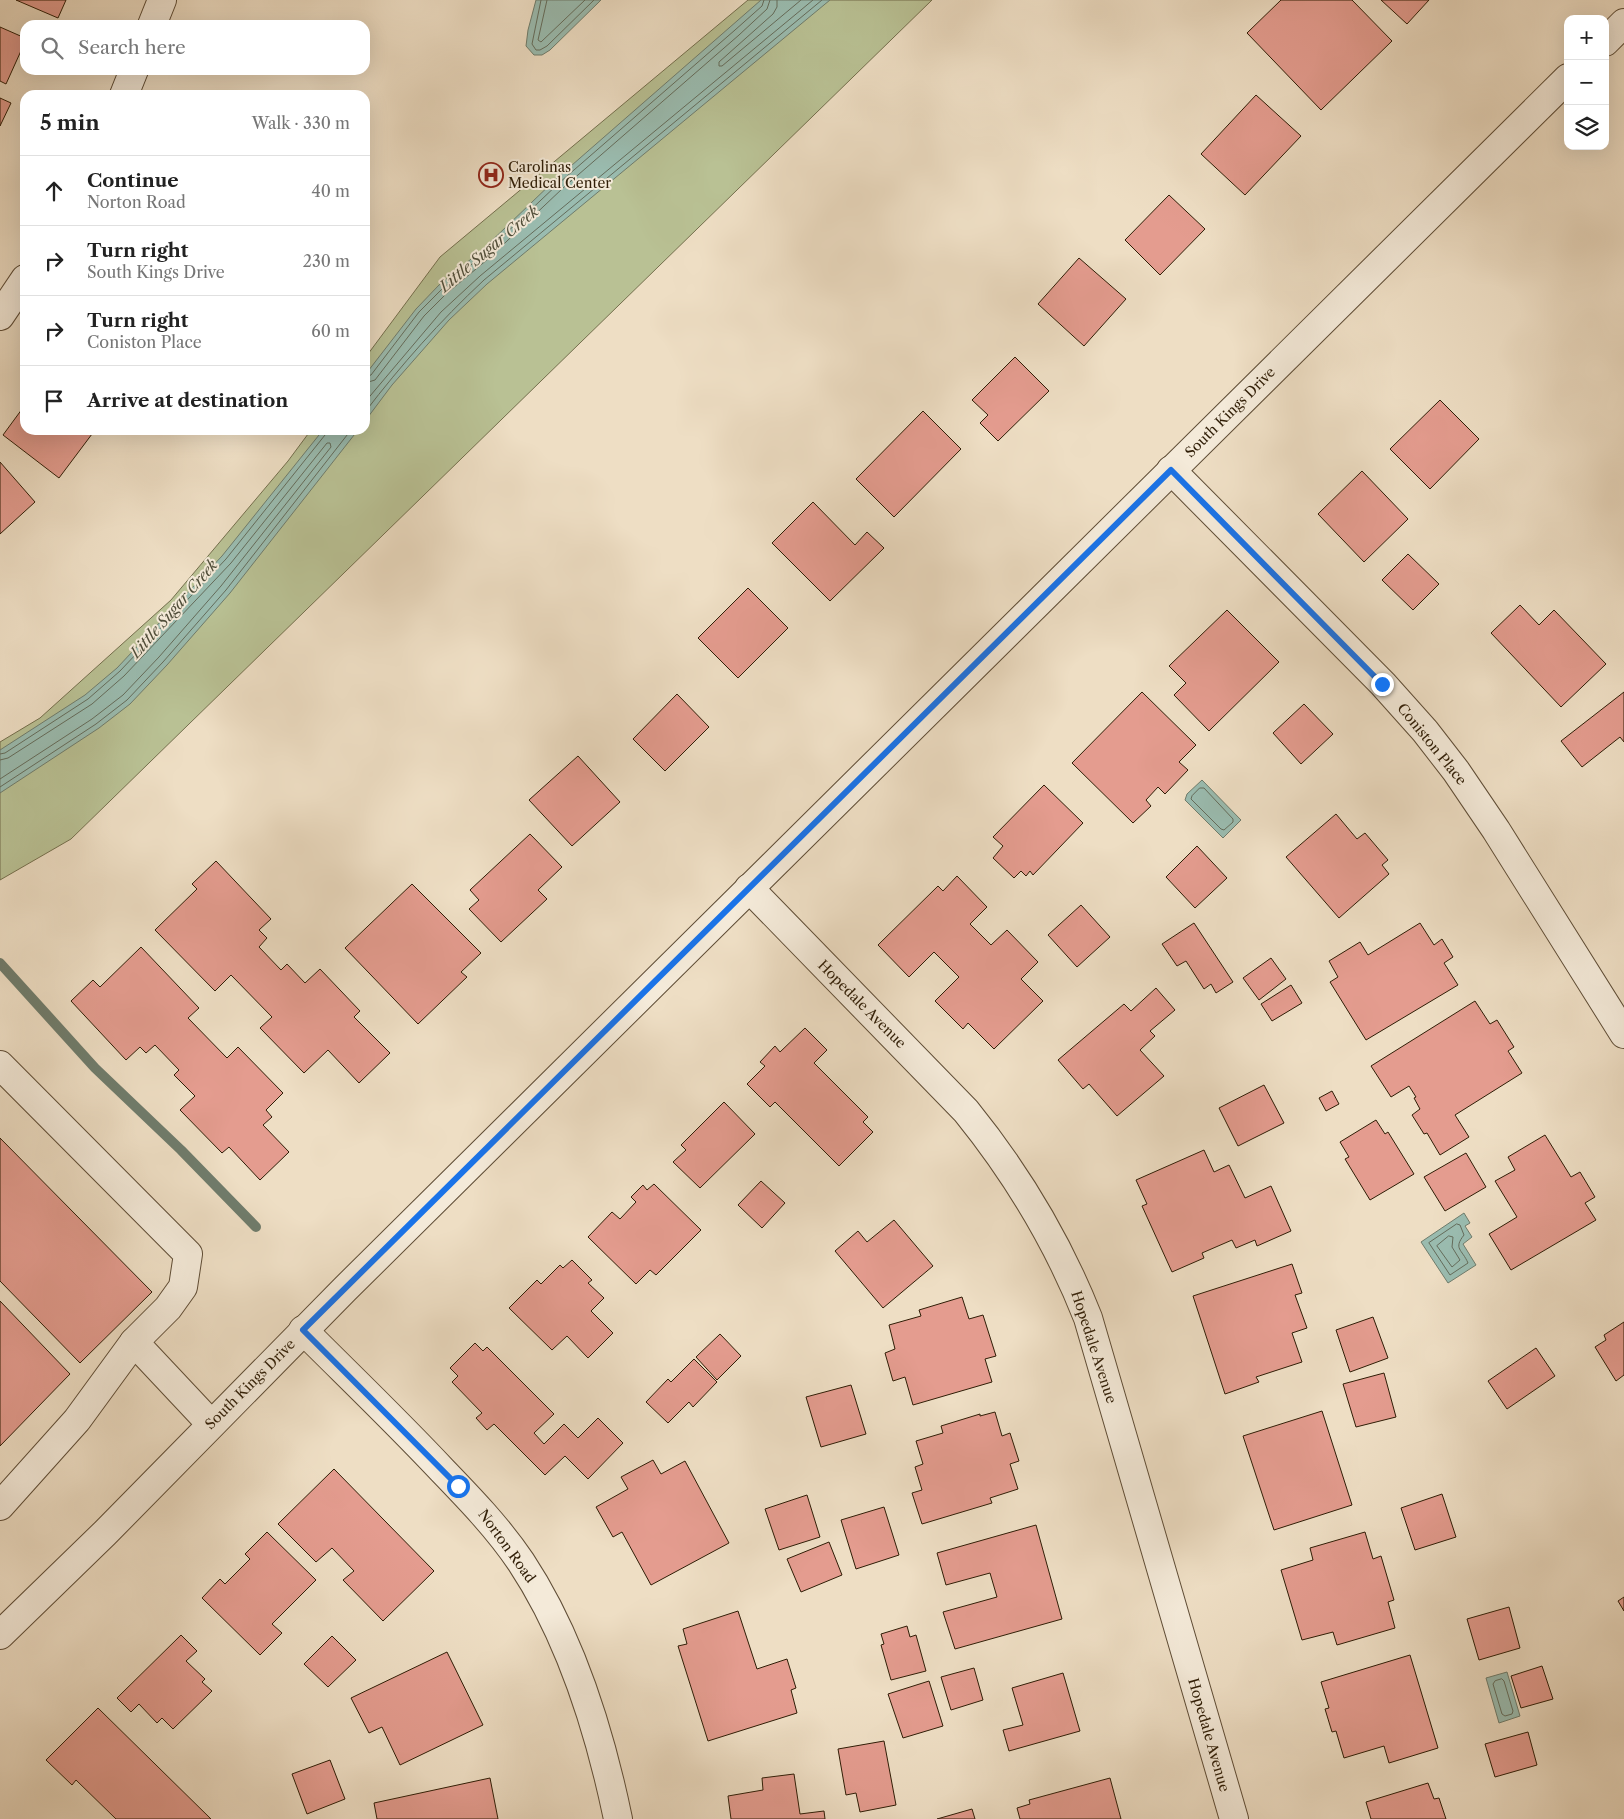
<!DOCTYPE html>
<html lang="en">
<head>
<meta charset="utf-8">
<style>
	body { margin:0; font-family:"Libre Caslon Text",serif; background:#f2f2f2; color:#222 }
	.controls { position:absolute; right:15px; top:15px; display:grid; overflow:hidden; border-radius:10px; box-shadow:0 5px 20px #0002 }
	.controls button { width:45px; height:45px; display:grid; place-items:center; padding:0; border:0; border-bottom:1px solid #e0e0e0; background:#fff; color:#222; font:25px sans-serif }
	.stop { position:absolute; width:15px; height:15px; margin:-11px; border:4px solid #1a73e8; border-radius:50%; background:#fff }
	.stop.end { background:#1a73e8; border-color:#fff; box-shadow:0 1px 5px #0008 }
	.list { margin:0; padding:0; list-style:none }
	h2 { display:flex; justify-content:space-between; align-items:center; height:65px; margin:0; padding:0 20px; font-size:21px }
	h2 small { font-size:16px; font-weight:400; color:#767676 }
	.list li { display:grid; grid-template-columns:32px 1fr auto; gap:15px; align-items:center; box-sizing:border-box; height:70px; padding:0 20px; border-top:1px solid #e0e0e0 }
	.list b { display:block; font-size:19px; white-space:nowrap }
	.list p { margin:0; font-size:16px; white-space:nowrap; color:#767676 }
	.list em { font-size:16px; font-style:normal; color:#767676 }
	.icon { flex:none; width:28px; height:28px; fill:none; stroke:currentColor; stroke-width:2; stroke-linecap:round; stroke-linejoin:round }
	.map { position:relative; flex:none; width:1624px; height:1819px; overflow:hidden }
	.search { position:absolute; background:#fff; box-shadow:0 5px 20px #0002; left:20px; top:20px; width:350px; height:55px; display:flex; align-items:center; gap:12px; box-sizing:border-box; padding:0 18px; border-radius:15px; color:#767676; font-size:19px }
	.panel { position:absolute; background:#fff; box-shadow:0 5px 20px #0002; left:20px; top:90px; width:350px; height:345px; border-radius:15px }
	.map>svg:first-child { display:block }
</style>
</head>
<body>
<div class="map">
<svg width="1624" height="1819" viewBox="0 0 1624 1819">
	<rect width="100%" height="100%" fill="#eedec4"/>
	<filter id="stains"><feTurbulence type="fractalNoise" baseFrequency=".004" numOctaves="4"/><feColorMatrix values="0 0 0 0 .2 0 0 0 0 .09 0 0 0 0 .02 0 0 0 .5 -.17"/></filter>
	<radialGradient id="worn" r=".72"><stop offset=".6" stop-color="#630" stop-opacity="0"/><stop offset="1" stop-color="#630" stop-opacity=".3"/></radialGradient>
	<path fill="#b9c194" stroke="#746f4d" d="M748 0H932L71 839 0 880V742L40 718 171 600 288 461 311 430H365V358L440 257Z"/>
	<g fill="#9abcb0" stroke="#6f7c6c">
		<path d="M536 0H601L550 50 542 55H534L526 46 528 30Z"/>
		<path d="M761 0H830L487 284 449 320 392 385 365 421V375L416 309 439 285 481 251 556 179Z"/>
		<path d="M323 430H358L230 593 167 665 130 704 99 728 0 793V750L85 695 117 668 222 556Z"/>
		<path d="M1202 780 1241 820 1223 838 1185 800 1187 794Z"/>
		<path d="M1464 1213 1470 1223 1465 1226 1472 1237 1463 1244 1476 1265 1448 1283 1421 1242Z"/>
		<path d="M1507 1672 1520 1716 1499 1723 1486 1678Z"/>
	</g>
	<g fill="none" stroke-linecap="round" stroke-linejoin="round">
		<g stroke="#646c5b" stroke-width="1">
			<path d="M541 0 532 44 536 50H540L547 46 594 0"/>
			<path d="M547 0 538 40 541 42 585 0"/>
			<path d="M777 0V7L773 14 719 62V66H722L801 0"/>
			<path d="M365 377 371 375 419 312 442 289 484 254 559 183 735 30 762 6 764 0"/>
			<path d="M365 383 375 380 424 316 446 294 488 259 563 188 739 35 767 9 770 0"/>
			<path d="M365 402 441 312 480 276 813 0"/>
			<path d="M365 412C402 364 439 322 484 280L822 0"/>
			<path d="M0 754 5 753 88 699 120 671 226 559 325 435 327 430"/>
			<path d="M0 760 8 758 92 704 124 676 231 563 327 443H330L331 447 221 586 159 657 123 695 92 719 0 779"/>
			<path d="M0 787 96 724 127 700 163 662 226 590 351 430"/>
			<path d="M1200 788H1204L1233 819V822L1224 830 1221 829 1191 799 1192 796Z"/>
			<path d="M1457 1224 1460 1225 1464 1235C1453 1249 1462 1249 1468 1263L1450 1275 1429 1243Z"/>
			<path d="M1449 1236 1453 1237 1452 1247 1460 1260 1452 1267 1437 1246Z"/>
			<path d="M1502 1679 1504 1681 1513 1711 1512 1714 1505 1716 1502 1714 1493 1684 1495 1681Z"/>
		</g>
		<path stroke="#6f7c6c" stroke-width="10" d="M0 963 95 1068 181 1150 256 1227"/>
	</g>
	<g fill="#e49c8f" stroke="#2f1d06">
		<path d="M16 0H66L58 18Z"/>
		<path d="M1281 0H1352L1392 41 1321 110 1247 33Z"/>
		<path d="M1381 0H1429L1407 24Z"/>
		<path d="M0 27 25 38V42L6 84 0 81Z"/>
		<path d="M1256 95 1301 136 1245 195 1201 154Z"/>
		<path d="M0 98 11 103 0 126Z"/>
		<path d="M1169 195 1205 229 1160 275 1125 240Z"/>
		<path d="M1079 258 1126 299 1084 346 1038 304Z"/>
		<path d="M1015 357 1049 391 998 441 980 423 988 415 972 400Z"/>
		<path d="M1440 400 1479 439 1430 489 1390 449Z"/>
		<path d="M25 405V430H95L59 478 3 435Z"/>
		<path d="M923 411 961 449 894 517 856 479Z"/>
		<path d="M0 462 35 502 0 534Z"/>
		<path d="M1362 471 1408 519 1364 562 1318 514Z"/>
		<path d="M813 502 855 545 867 532 884 548 830 601 772 543Z"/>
		<path d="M1408 554 1439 584 1413 610 1382 580Z"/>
		<path d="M748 588 788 628 738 678 698 638Z"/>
		<path d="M1520 605 1539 625 1554 610 1606 664 1561 707 1491 633Z"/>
		<path d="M1227 610 1279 662 1209 731 1174 695 1186 683 1169 666Z"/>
		<path d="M1142 692 1196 745 1179 762 1188 770 1165 794 1158 787 1146 800 1151 806 1133 823 1072 763Z"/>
		<path d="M1624 692V742L1620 737 1582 767 1561 741Z"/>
		<path d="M677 694 709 727 665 771 633 739Z"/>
		<path d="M1304 704 1333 734 1301 764 1273 733Z"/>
		<path d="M578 756 620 802 572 846 529 800Z"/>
		<path d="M1044 785 1083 823 1033 875 1030 871 1026 876 1021 871 1014 878 993 858 1003 846 993 837Z"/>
		<path d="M1336 814 1357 839 1365 833 1388 860 1382 865 1389 874 1339 918 1286 857Z"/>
		<path d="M530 834 562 867 538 890 547 899 501 942 469 909 479 900 470 890Z"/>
		<path d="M1197 846 1227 878 1195 908 1166 877Z"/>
		<path d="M216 861 271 919 259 930 267 938 259 947 281 970 287 964 305 983 320 969 360 1011 354 1017 390 1053 359 1083 328 1050 304 1073 260 1028 272 1017 231 975 215 991 155 930 197 889 192 884Z"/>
		<path d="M957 876 987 907 970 924 991 945 1007 930 1038 962 1021 979 1043 1001 994 1049 968 1023 963 1029 935 1001 959 977 934 952 909 977 878 945 938 886 943 891Z"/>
		<path d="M412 884 481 953 461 972 467 977 418 1024 345 948Z"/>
		<path d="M1081 905 1110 937 1077 967 1048 935Z"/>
		<path d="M1194 923 1233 982 1216 993 1211 984 1204 989 1186 961 1177 966 1162 944Z"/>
		<path d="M1420 923 1434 945 1442 939 1453 957 1444 963 1458 985 1366 1040 1330 982 1338 977 1329 961 1360 942 1368 955Z"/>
		<path d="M141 947 199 1008 188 1018 227 1058 238 1047 283 1093 266 1110 272 1117 263 1125 289 1152 260 1180 229 1147 222 1153 180 1110 195 1096 174 1075 179 1070 155 1045 146 1053 140 1047 126 1060 71 1001 93 980 100 987Z"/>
		<path d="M1271 958 1286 979 1259 1000 1243 978Z"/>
		<path d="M1291 985 1302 1003 1272 1021 1261 1004Z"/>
		<path d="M1156 988 1175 1010 1150 1031 1155 1036 1140 1050 1164 1076 1117 1116 1089 1084 1083 1089 1058 1060 1124 1004 1131 1011Z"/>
		<path d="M1475 1001 1490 1024 1497 1020 1514 1047 1508 1051 1522 1073 1455 1115 1469 1137 1440 1155 1427 1133 1424 1134 1412 1115 1420 1109 1414 1098 1416 1097 1409 1086 1391 1097 1371 1066Z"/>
		<path d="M805 1028 827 1050 814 1063 868 1117 863 1122 873 1132 839 1166 775 1102 770 1107 747 1084 765 1066 760 1062 775 1046 780 1052Z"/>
		<path d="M1264 1085 1284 1123 1238 1146 1219 1108Z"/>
		<path d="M1332 1091 1339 1104 1326 1111 1319 1098Z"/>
		<path d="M724 1102 755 1134 700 1188 673 1162 686 1150 681 1145Z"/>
		<path d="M1376 1120 1385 1134 1388 1132 1414 1174 1370 1200 1345 1159 1349 1157 1340 1142Z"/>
		<path d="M1545 1135 1571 1177 1580 1172 1595 1197 1585 1203 1596 1220 1511 1270 1489 1234 1517 1217 1495 1181 1515 1170 1508 1157Z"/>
		<path d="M0 1138 152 1292 80 1363 0 1281Z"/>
		<path d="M1204 1150 1214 1172 1229 1165 1245 1198 1271 1186 1291 1231 1257 1246 1255 1240 1236 1248 1232 1240 1202 1253 1204 1258 1172 1272 1142 1206 1147 1204 1136 1180Z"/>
		<path d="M1466 1153 1486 1187 1445 1211 1424 1177Z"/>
		<path d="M761 1181 785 1203 762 1228 738 1205Z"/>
		<path d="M654 1184 701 1230 656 1275 650 1270 636 1284 588 1237 612 1212 620 1219 636 1202 631 1197 643 1185 647 1190Z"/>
		<path d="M894 1220 933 1266 883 1308 835 1251 858 1231 867 1242Z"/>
		<path d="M572 1260 592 1280 588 1283 604 1298 591 1311 613 1333 588 1358 567 1336 552 1350 509 1308 537 1280 541 1284 560 1265 563 1268Z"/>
		<path d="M1292 1264 1302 1293 1295 1295 1307 1328 1292 1333 1302 1362 1256 1377 1259 1382 1225 1394 1193 1296Z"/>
		<path d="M962 1297 969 1319 983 1315 996 1356 985 1359 992 1382 913 1405 905 1377 893 1381 885 1353 895 1349 889 1325 921 1316 919 1310Z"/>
		<path d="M0 1301 70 1374 0 1446Z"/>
		<path d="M1373 1317 1388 1358 1350 1372 1336 1330Z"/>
		<path d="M1624 1322V1375L1616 1381 1595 1347 1606 1340 1604 1335Z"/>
		<path d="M720 1334 741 1356 717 1380 696 1357Z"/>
		<path d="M475 1343 483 1351 487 1347 554 1414 534 1433 544 1444 564 1424 578 1438 598 1418 623 1443 588 1479 565 1456 545 1475 494 1424 487 1430 476 1418 482 1413 452 1382 458 1376 450 1368Z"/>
		<path d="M1536 1348 1555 1376 1507 1409 1488 1381Z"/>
		<path d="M694 1359 717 1382 693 1407 689 1402 668 1423 646 1402 668 1379 671 1382Z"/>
		<path d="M1384 1373 1396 1417 1356 1427 1343 1384Z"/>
		<path d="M851 1385 866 1434 821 1447 806 1397Z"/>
		<path d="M1322 1411 1352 1505 1274 1530 1243 1436Z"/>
		<path d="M995 1412 1002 1436 1010 1433 1019 1461 1010 1464 1018 1489 990 1498 992 1503 922 1524 912 1493 922 1490 915 1467 923 1464 916 1441 943 1433 941 1426 980 1414V1416Z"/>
		<path d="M653 1460 661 1474 685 1461 729 1543 651 1585 622 1532 613 1537 596 1507 628 1489 621 1477Z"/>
		<path d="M334 1469 434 1571 383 1621 343 1580 354 1571 332 1548 316 1562 278 1524Z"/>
		<path d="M1442 1494 1456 1537 1415 1550 1401 1508Z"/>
		<path d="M807 1495 820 1537 779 1550 765 1509Z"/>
		<path d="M884 1507 899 1555 856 1569 841 1520Z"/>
		<path d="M1036 1525 1062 1619 955 1649 943 1612 997 1597 990 1573 946 1585 937 1553Z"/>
		<path d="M267 1532 316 1580 272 1624 282 1633 260 1655 202 1598 220 1579 225 1584 250 1559 245 1554Z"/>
		<path d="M1365 1532 1373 1559 1381 1556 1394 1600 1388 1602 1395 1628 1337 1645 1333 1632 1302 1640 1281 1570 1313 1560 1310 1548Z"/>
		<path d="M829 1542 842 1575 801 1592 787 1559Z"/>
		<path d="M1624 1597V1611L1618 1601Z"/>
		<path d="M1509 1607 1520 1648 1479 1660 1467 1619Z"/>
		<path d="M738 1611 757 1669 787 1659 796 1688 791 1690 797 1713 708 1741 678 1646 687 1644 683 1629Z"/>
		<path d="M907 1626 910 1637 916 1635 926 1671 891 1680 881 1645 884 1644 881 1634Z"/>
		<path d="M181 1635 197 1651 186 1661 205 1679 202 1682 212 1691 173 1729 162 1718 157 1723 139 1704 131 1712 117 1698Z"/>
		<path d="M332 1636 356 1660 328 1687 304 1664Z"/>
		<path d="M447 1652 483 1725 400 1765 382 1727 369 1733 351 1698Z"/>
		<path d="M1410 1655 1438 1748 1389 1763 1384 1746 1344 1758 1336 1731 1332 1732 1325 1709 1329 1708 1321 1682Z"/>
		<path d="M1542 1666 1553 1699 1521 1708 1511 1676Z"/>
		<path d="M974 1668 983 1700 951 1710 941 1677Z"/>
		<path d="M1063 1673 1080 1731 1009 1751 1003 1730 1023 1725 1012 1688Z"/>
		<path d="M929 1681 943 1726 903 1738 888 1694Z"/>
		<path d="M98 1708 211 1819H116L76 1780 72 1785 46 1760Z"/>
		<path d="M1528 1732 1537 1765 1495 1777 1485 1744Z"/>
		<path d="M884 1741 896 1805 860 1812 856 1793 846 1795 838 1749Z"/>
		<path d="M330 1760 345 1799 307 1814 292 1774Z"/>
		<path d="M794 1774 800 1814 824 1811 825 1819H731L728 1796 763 1790 762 1778Z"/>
		<path d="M490 1778 498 1819H377L374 1803Z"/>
		<path d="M1110 1778 1121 1819H1020L1017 1808 1030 1804 1029 1800Z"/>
		<path d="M1428 1783 1434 1799 1439 1798 1446 1819H1371L1366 1802Z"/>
		<path d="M972 1809 975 1819H937Z"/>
	</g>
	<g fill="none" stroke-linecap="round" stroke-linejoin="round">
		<defs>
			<g id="minor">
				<path d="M152 25 162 0"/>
				<path d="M1605 42 1624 23"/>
				<path d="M124 95 134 70"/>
				<path d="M0 316 25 279"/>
				<path d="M1171 470 1383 684 1425 731 1456 771 1496 830 1624 1034"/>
				<path d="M749 888 966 1111C1017 1174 1058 1242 1088 1318L1234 1819"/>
				<path d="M0 1065 188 1254 183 1287 168 1308 134 1342 211 1424"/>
				<path d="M303 1330C350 1377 397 1422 442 1470 470 1499 498 1528 521 1562 570 1636 600 1732 618 1819"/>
				<path d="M0 1506 77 1420 134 1342"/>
				<path d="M0 1635 105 1533 345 1289 1568 78"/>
			</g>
		</defs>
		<use href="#minor" stroke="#5f4d36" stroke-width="30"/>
		<use href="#minor" stroke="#f4ead9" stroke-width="28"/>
	</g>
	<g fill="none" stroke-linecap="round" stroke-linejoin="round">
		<path stroke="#1a73e8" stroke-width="6" d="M458 1486 303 1330 1171 470 1382 684"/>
	</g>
	<defs>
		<symbol id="hospital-ring" viewBox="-11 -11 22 22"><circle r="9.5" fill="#f4ead9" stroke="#8f2418" stroke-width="1.5"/><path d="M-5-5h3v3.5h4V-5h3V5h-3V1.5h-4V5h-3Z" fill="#8f2418"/></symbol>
	</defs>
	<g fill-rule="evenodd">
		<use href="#hospital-ring" x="477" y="161" width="28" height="28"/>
	</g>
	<g text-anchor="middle" stroke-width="4" stroke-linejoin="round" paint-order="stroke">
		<g font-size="14" fill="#2f1d06" stroke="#f4ead9" text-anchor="start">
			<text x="508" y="172">Carolinas<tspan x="508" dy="16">Medical Center</tspan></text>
		</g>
		<g font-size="14" fill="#2f1d06" stroke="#f4ead9">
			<text transform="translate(1230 412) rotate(-45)" y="5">South Kings Drive</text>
			<text transform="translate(1432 744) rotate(51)" y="5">Coniston Place</text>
			<text transform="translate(862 1004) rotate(45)" y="5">Hopedale Avenue</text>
			<text transform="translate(1094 1347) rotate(72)" y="5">Hopedale Avenue</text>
			<text transform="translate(250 1384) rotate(-45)" y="5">South Kings Drive</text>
			<text transform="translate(507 1546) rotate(54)" y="5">Norton Road</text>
			<text transform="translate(1209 1735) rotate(74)" y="5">Hopedale Avenue</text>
		</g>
		<g font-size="15" font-style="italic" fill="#4f4d39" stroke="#f4ead9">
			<text transform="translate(489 249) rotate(-40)" y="5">Little Sugar Creek</text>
			<text transform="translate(174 609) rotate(-49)" y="5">Little Sugar Creek</text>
		</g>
	</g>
	<rect width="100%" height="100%" filter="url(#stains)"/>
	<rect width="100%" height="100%" fill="url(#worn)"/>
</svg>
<div class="controls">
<button>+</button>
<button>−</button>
<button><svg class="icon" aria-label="layers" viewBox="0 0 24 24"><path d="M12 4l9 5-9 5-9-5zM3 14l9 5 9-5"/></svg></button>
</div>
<div class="stop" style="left:458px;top:1486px"></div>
<div class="stop end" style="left:1382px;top:684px"></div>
<div class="search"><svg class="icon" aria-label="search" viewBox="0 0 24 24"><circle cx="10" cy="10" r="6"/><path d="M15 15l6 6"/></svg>Search here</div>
<section class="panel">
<h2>5 min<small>Walk · 330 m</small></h2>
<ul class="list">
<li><svg class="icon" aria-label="ahead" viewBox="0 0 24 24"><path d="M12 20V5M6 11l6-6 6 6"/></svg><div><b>Continue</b><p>Norton Road</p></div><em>40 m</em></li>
<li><svg class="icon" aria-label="right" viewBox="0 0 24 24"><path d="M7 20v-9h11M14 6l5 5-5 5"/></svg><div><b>Turn right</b><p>South Kings Drive</p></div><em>230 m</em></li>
<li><svg class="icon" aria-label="right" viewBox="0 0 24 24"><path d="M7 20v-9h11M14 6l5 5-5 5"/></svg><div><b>Turn right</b><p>Coniston Place</p></div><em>60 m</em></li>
<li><svg class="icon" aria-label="arrive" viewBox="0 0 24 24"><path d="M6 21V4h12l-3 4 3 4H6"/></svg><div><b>Arrive at destination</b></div></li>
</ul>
</section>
</div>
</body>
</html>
